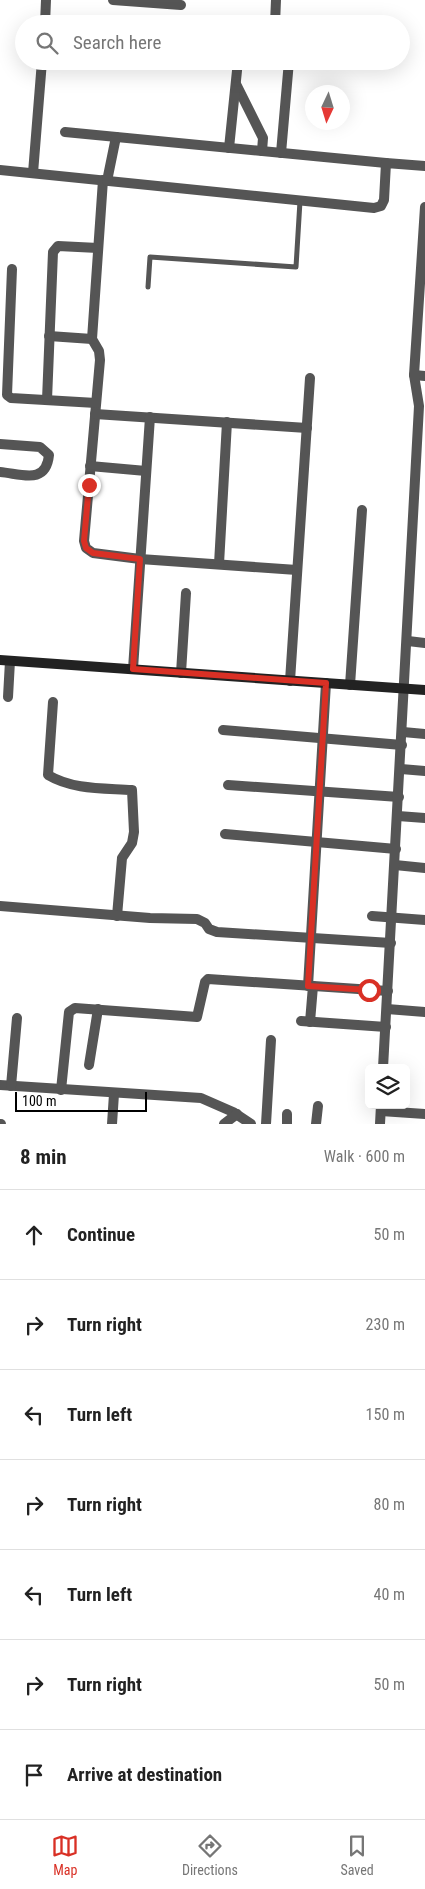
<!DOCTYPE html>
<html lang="en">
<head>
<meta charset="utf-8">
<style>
	body { margin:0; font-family:"Roboto Condensed",sans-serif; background:#f2f2f2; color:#222 }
	.controls { position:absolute; right:15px; bottom:15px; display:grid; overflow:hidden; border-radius:8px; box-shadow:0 5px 20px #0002 }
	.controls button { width:45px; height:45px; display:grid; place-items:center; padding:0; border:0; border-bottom:1px solid #e0e0e0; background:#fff; color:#222; font:25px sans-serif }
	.compass { position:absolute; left:305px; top:85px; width:45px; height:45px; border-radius:50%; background:#fff; box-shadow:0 5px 20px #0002; rotate:184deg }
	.scale { position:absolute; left:15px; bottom:12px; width:132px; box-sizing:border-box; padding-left:5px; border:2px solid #000; border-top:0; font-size:14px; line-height:18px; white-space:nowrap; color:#000; -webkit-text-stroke:4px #fff; paint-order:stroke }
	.stop { position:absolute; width:15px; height:15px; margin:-11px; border:4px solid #d93025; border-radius:50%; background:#fff }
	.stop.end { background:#d93025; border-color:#fff; box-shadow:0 1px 5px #0008 }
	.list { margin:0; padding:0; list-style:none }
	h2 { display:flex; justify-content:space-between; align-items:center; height:65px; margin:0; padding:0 20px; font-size:21px }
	h2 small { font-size:16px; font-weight:400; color:#767676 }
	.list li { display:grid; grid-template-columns:32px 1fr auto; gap:15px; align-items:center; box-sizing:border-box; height:90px; padding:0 20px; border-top:1px solid #e0e0e0 }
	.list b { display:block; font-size:19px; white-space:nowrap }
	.list em { font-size:16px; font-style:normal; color:#767676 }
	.icon { flex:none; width:28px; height:28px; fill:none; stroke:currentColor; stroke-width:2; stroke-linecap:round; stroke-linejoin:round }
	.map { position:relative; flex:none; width:425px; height:1124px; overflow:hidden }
	.search { position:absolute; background:#fff; box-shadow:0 5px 20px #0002; left:15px; right:15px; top:15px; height:55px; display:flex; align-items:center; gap:12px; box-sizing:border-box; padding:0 18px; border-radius:28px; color:#767676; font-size:19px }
	.sheet { height:695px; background:#fff }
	nav { display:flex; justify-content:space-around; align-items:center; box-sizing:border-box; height:70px; border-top:1px solid #e0e0e0; background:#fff; font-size:14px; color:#767676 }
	nav a { display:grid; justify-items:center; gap:2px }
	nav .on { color:#d93025 }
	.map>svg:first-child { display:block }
</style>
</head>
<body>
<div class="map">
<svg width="425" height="1124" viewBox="0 0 425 1124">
	<rect width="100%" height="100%" fill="#fff"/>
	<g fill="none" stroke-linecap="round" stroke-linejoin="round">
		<path stroke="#555" stroke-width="5" d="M148 287 150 257 296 267 300 201"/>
		<g stroke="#555" stroke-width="10">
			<path d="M113 0 181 5"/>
			<path d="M45 24 46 0"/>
			<path d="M275 24 276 0"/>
			<path d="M236 84 263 138 262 151"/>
			<path d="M65 132 386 163"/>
			<path d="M229 148 238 61"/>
			<path d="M281 153 289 61"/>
			<path d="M0 170 374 208 381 206 384 200 386 163 425 166"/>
			<path d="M33 173 42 61"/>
			<path d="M103 180 92 339 99 351 100 360 84 541 86 548 93 553 140 559 297 570"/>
			<path d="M107 181 116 137"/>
			<path d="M12 269 7 395 11 398 96 403"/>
			<path d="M49 336 92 339"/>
			<path d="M414 375 425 376"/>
			<path d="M47 400 53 252 58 246 98 248"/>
			<path d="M95 414 307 428"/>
			<path d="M0 444 40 447 49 455C46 485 22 474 0 472"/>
			<path d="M90 466 146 471"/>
			<path d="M219 564 227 422"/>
			<path d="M408 641 425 643"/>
			<path d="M133 669 150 417"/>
			<path d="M181 673 186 593"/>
			<path d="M290 681 310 378"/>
			<path d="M350 685 362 510"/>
			<path d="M8 697 10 661"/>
			<path d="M53 702 48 775C73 790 104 788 132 790L134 832 132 843 122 858 117 916"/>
			<path d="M223 730 402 745"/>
			<path d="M403 732 425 734"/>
			<path d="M401 769 425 771"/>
			<path d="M228 785 399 797"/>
			<path d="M398 816 425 818"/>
			<path d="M225 834 396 849"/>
			<path d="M395 865 425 868"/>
			<path d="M0 906 150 918 197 919 205 923 209 929 217 932 391 943"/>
			<path d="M372 916 425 920"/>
			<path d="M308 986 326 683"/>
			<path d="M387 1009 425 1012"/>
			<path d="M301 1021 386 1027"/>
			<path d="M310 1022 313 986"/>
			<path d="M89 1065 98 1009"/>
			<path d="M383 1068 419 406 414 375 425 207"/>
			<path d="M0 1085 201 1098 233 1112 251 1124"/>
			<path d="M11 1086 17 1018"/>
			<path d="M61 1090 69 1012 75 1008 197 1017 205 982 208 979 388 991"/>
			<path d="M381 1111 425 1114"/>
			<path d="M0 1124H1"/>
			<path d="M112 1124 114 1094"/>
			<path d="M224 1124 237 1114"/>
			<path d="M266 1124 271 1040"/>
			<path d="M287 1124V1114"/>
			<path d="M316 1124 318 1106"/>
			<path d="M380 1124 381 1105"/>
		</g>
		<path stroke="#222" stroke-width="10" d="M0 660 425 690"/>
	</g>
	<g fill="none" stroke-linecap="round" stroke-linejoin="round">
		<path stroke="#d93025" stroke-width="6" d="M89 485 84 541 86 548 93 553 140 559 133 669 326 683 308 986 369 990"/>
	</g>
</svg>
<div class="controls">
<button><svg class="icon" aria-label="layers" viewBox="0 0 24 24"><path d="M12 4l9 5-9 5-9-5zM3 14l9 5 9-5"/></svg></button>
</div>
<svg class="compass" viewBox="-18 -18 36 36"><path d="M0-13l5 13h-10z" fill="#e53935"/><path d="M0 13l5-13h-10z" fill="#767676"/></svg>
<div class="scale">100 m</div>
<div class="stop" style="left:369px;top:990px"></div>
<div class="stop end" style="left:89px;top:485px"></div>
<div class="search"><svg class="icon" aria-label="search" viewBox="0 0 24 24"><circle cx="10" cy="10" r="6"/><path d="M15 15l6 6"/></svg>Search here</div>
</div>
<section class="sheet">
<h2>8 min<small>Walk · 600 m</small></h2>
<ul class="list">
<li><svg class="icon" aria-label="ahead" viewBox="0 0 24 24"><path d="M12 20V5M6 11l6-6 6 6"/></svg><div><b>Continue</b></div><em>50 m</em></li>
<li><svg class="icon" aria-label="right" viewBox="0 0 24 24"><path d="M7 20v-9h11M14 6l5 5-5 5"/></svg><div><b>Turn right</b></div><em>230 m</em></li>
<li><svg class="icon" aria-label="left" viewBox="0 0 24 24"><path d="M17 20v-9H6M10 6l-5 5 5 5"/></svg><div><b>Turn left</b></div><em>150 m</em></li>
<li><svg class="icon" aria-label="right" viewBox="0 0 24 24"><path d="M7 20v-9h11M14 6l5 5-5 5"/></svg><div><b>Turn right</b></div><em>80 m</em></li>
<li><svg class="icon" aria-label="left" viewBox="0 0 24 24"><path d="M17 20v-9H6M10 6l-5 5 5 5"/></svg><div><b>Turn left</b></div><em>40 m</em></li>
<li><svg class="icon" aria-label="right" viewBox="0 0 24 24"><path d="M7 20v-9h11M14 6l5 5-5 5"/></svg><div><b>Turn right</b></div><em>50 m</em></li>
<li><svg class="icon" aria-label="arrive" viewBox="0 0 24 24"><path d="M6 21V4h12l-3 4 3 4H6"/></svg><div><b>Arrive at destination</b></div></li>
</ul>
</section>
<nav>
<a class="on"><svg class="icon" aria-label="map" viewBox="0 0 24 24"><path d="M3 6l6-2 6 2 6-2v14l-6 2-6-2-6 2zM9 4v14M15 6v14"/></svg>Map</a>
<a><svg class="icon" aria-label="directions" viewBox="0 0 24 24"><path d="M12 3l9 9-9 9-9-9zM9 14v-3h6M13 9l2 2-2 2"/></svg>Directions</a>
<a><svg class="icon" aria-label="saved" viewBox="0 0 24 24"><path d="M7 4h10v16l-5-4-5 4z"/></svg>Saved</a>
</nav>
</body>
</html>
